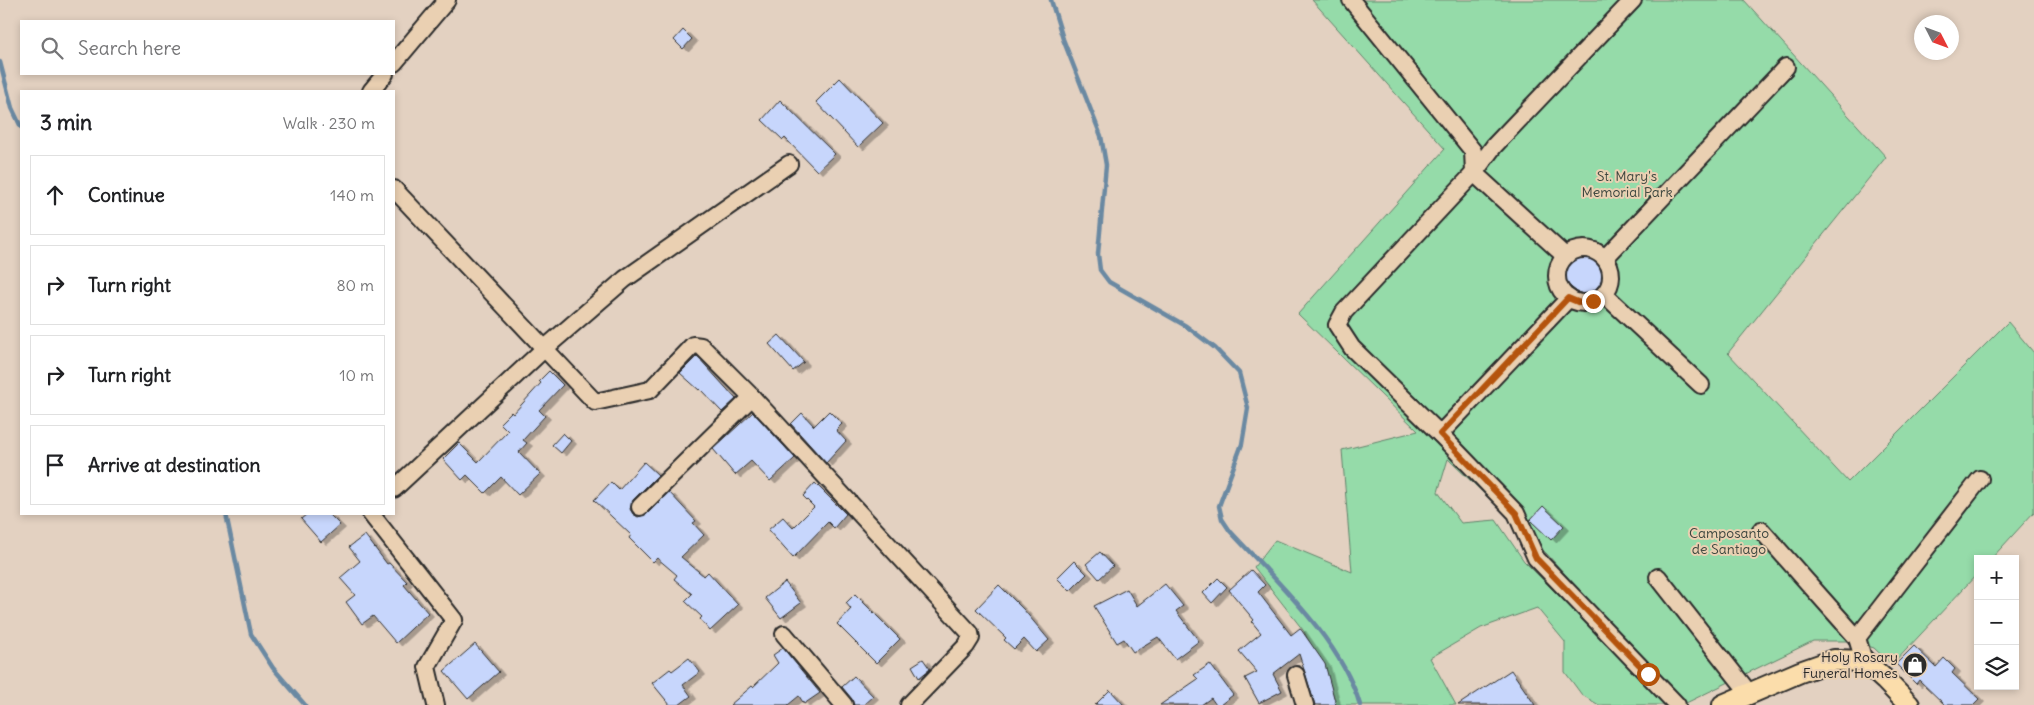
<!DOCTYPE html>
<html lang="en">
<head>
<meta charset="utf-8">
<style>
	body { margin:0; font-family:Delius,sans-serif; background:#f6f6f6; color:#202124 }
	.controls { position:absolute; right:15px; bottom:15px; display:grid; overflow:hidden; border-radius:0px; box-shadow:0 2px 8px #0003 }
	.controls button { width:45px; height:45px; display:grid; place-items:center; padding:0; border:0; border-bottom:1px solid #e0e0e0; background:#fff; color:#202124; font:25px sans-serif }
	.compass { position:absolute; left:1914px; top:15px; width:45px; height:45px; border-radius:50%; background:#fff; box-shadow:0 2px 8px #0003; rotate:132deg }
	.stop { position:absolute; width:15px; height:15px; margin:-11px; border:4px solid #b45309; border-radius:50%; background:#fff }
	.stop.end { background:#b45309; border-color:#fff; box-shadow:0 1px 5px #0008 }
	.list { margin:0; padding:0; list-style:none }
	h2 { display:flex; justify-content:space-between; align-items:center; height:65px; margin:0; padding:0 20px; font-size:21px }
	h2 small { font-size:16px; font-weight:400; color:#757577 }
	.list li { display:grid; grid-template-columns:32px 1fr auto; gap:15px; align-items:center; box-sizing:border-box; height:80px; margin:0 10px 10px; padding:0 10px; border:1px solid #e0e0e0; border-radius:0px }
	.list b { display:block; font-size:19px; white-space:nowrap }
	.list em { font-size:16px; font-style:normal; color:#757577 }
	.icon { flex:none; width:28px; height:28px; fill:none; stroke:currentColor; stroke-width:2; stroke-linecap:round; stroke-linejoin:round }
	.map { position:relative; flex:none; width:2034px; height:705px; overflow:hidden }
	.search { position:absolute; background:#fff; box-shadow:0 2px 8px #0003; left:20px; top:20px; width:375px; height:55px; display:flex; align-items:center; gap:12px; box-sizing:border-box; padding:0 18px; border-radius:0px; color:#757577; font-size:19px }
	.panel { position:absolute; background:#fff; box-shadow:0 2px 8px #0003; left:20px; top:90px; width:375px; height:425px; border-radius:0px }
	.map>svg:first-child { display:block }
</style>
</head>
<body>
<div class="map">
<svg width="2034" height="705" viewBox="0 0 2034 705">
	<defs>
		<filter id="shadow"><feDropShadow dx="5.5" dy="3" stdDeviation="0" flood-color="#0004"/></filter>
	</defs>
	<rect width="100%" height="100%" fill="#e3d1c1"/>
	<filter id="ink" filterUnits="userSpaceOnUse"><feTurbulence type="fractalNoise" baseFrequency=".02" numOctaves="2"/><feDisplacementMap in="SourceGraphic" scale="10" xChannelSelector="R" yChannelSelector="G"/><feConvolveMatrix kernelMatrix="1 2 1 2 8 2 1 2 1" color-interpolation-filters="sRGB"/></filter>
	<g filter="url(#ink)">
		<path fill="#95dba9" stroke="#60836a" d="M1312 0H1744L1886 157 1728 353 1848 482 2008 322 2034 353V512L1991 559H1978V573L1892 665 1874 648 1853 641H1813L1682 705 1547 554 1448 459 1438 492 1461 523 1496 520 1524 561 1668 705H1599L1582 695 1565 672V642L1537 608 1481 628 1430 658 1456 705H1336L1327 674 1303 630 1254 567 1275 540 1352 572 1342 450 1418 431 1298 314 1445 149Z"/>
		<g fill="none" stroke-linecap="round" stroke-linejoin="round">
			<g stroke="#6b89a2" stroke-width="4.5">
				<path d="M1051 0 1063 39 1101 136 1106 165 1098 254 1100 270 1109 282 1186 326 1215 348 1239 373 1248 408 1242 444 1219 506 1222 519 1230 531C1276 581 1341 640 1360 705"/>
				<path d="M0 62 12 108 21 127"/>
				<path d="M226 514 251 634 273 668 305 705"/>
			</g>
		</g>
		<g fill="#c7d6fc" stroke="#2b2b2b" filter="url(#shadow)">
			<path d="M683 30 692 39 683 49 674 40Z"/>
			<path d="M840 78 883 123 858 147 816 102Z"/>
			<path d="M780 100 835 154 817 171 785 138 783 140 762 120Z"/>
			<path d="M1584 256 1595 260 1601 267 1603 275 1600 285 1593 292 1584 294 1577 292 1567 284 1565 275 1567 266 1572 263 1575 258Z"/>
			<path d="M779 335 804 362 793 371 769 344Z"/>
			<path d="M697 356 736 399 722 412 700 389 699 390 680 373Z"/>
			<path d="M549 371 563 385 539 410 545 416 523 440 527 443 519 452 540 474 518 495 501 477 485 493 467 475 462 480 443 459 459 443 478 462 508 431 500 423 511 412 513 414 541 383 539 381Z"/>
			<path d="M829 411 842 424 836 430 846 441 826 463 791 424 802 413 814 426Z"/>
			<path d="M753 412 795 458 770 481 751 461 735 475 713 449Z"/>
			<path d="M563 433 571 441 561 453 552 445Z"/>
			<path d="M644 462 658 475 633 500 630 509 633 514 638 517 647 514 669 492 696 521 693 523 704 535 681 557 704 576 708 572 738 605 710 631 700 619 702 617 685 601 692 594 674 579 677 575 657 558 653 562 629 538 631 535 594 500 611 482 619 490Z"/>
			<path d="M815 483 846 514 834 528 828 522 793 558 768 530 783 517 793 528 814 507 803 496Z"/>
			<path d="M1543 506 1564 526 1551 540 1530 520Z"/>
			<path d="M307 514H329L340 525 321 542 301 519Z"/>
			<path d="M365 535 387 564 389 563 407 582 404 585 428 613 396 643 373 616 362 624 346 602 355 595 340 578 360 561 349 547Z"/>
			<path d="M1100 552 1113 566 1099 579 1086 564Z"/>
			<path d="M1074 561 1087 574 1070 591 1057 578Z"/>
			<path d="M1251 570 1265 585 1258 592 1291 635 1300 628 1325 664 1336 705H1315L1299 654 1273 674 1282 691 1259 703 1245 678 1257 672 1239 651 1261 633 1252 622 1254 620 1229 590Z"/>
			<path d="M1218 578 1227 587 1212 603 1203 593Z"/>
			<path d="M785 582 801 603 781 618 765 598Z"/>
			<path d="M1165 584 1183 606 1176 611 1199 641 1175 659 1158 637 1133 652 1124 639 1117 643 1094 606 1127 589 1137 606Z"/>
			<path d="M999 585 1024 610 1049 640 1036 652 1024 639 1014 649 1004 640 1006 638 976 609Z"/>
			<path d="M855 594 900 639 876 663 837 624 851 609 846 603Z"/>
			<path d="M475 644 499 672 468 699 444 671Z"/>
			<path d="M1914 646 1936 667 1944 658 1955 669 1952 673 1979 699 1973 705H1945L1919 680 1916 684 1896 664Z"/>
			<path d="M783 648 820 693 804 704 799 696 788 705H730L752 686 753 687 778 663 773 655Z"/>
			<path d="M689 658 700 672 683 685 691 696 679 705H670L652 683 670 669 672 671Z"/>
			<path d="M923 659 930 669 919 678 912 666Z"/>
			<path d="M1210 664 1233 695 1220 705H1216L1211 698 1201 705H1160L1198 679 1194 675Z"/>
			<path d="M1511 670 1535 705H1458Z"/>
			<path d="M854 676 873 696 863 705H854L852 699 842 687Z"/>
			<path d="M1110 690 1124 705H1095Z"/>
		</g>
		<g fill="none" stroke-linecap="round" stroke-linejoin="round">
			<defs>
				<g id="minor">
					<path d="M1351 0 1473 151 1474 173 1565 256"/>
					<path d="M1633 0 1494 146 1474 173 1344 312 1337 325 1352 348 1440 434 1516 513 1536 558 1677 705"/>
					<path d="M394 63 447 0"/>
					<path d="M371 91 385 74"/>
					<path d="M394 189 595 402 650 390 693 345 701 346 752 397 970 633 971 638 966 646 909 705"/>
					<circle cx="1584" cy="276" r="27"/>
					<path d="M1605 258 1786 67"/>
					<path d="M1604 294 1701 385"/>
					<path d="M1440 434 1569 298"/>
					<path d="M394 489 544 349 625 279 789 164"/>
					<path d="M640 507 752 397"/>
					<path d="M371 514 454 620 427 667 436 705"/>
					<path d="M1761 530 1857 638"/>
					<path d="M1658 577 1749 693"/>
					<path d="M784 634 844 705"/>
					<path d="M1864 661 1857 638 1980 479"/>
					<path d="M1296 675 1305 705"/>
				</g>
				<path id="major" d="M1723 705 1800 672 1834 660 1864 661 1885 680 1909 705"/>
			</defs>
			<use href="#minor" stroke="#2b2b2b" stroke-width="20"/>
			<use href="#major" stroke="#2b2b2b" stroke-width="24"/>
			<use href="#minor" stroke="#ead0b2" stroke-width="16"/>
			<use href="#major" stroke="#fbddab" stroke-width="20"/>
		</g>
	</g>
	<g fill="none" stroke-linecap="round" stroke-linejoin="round" filter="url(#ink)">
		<path stroke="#b45309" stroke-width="6" d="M1593 301 1580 303 1568 298 1440 434 1516 513 1536 558 1648 674"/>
	</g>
	<defs>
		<symbol id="shop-disc" viewBox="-11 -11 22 22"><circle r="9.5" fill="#2b2b2b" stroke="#ead0b2"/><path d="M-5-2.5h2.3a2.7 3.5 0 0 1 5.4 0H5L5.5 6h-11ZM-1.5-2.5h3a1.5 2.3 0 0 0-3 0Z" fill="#fff"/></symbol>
	</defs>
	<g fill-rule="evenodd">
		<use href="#shop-disc" x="1901" y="651" width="28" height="28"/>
	</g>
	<g text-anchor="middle" stroke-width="4" stroke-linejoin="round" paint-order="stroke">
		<g font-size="14" fill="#3b453e" stroke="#ead0b2">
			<text x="1627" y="181">St. Mary's<tspan x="1627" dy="16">Memorial Park</tspan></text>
			<text x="1729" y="538">Camposanto<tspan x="1729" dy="16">de Santiago</tspan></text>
		</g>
		<g font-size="14" fill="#2b2b2b" stroke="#ead0b2" text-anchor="end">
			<text x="1898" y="662">Holy Rosary<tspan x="1898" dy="16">Funeral Homes</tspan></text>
		</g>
	</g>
</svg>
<div class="controls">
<button>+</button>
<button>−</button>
<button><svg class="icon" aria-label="layers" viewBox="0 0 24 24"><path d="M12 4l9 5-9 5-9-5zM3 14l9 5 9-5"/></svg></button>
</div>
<svg class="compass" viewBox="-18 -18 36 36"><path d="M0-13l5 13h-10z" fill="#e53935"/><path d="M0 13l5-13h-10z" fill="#757577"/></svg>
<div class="stop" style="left:1648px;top:674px"></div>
<div class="stop end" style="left:1593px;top:301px"></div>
<div class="search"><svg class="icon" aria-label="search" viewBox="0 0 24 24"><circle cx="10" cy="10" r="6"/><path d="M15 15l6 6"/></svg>Search here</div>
<section class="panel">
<h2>3 min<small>Walk · 230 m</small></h2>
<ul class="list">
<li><svg class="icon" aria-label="ahead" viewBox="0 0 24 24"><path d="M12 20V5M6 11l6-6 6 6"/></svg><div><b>Continue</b></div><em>140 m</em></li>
<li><svg class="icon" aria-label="right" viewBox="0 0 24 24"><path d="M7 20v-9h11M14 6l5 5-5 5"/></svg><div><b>Turn right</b></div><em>80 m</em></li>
<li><svg class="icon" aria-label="right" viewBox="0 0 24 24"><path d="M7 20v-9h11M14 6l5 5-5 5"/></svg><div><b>Turn right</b></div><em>10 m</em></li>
<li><svg class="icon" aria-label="arrive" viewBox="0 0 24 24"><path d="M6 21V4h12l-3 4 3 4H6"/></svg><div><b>Arrive at destination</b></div></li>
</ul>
</section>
</div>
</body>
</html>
